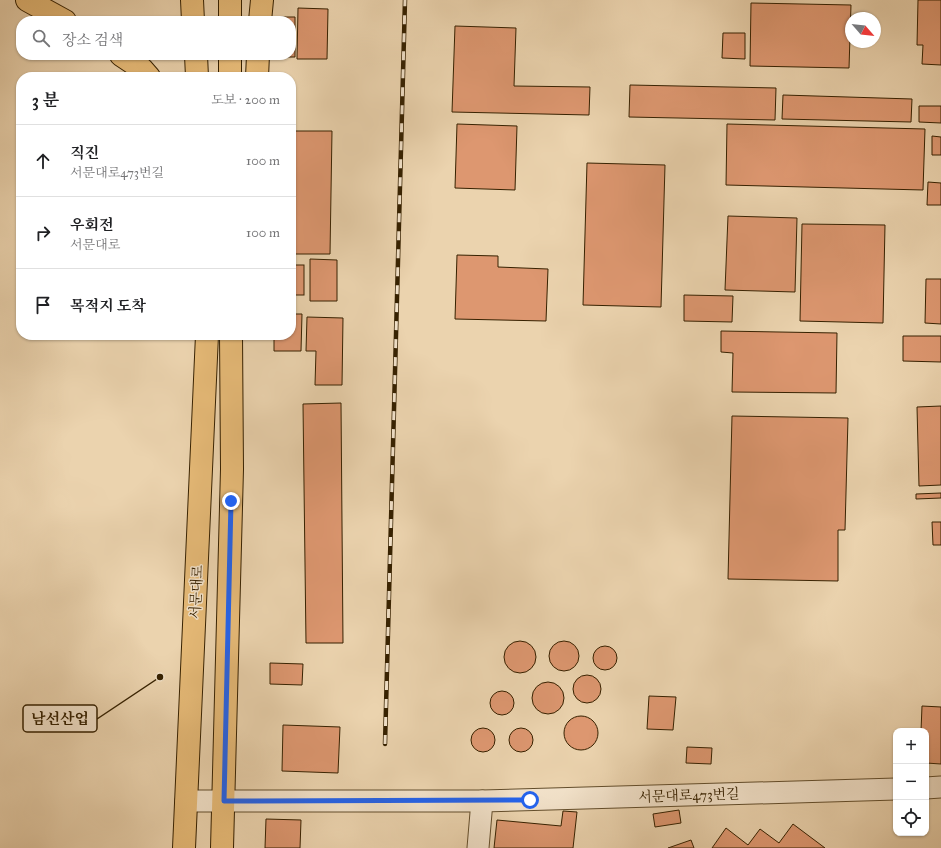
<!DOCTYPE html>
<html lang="ko">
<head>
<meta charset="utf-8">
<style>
	body { margin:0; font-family:"IM FELL Great Primer","Noto Serif KR",serif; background:#f6f6f6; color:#202124 }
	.controls { position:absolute; right:12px; bottom:12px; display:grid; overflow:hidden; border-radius:8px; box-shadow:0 1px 3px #0004 }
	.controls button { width:36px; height:36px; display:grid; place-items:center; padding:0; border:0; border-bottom:1px solid #e0e0e0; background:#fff; color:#202124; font:20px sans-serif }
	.compass { position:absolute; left:845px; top:12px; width:36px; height:36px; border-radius:50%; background:#fff; box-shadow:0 1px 3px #0004; rotate:118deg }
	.stop { position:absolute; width:12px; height:12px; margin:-9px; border:3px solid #2563eb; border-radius:50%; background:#fff }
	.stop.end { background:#2563eb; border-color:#fff; box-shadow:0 1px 4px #0008 }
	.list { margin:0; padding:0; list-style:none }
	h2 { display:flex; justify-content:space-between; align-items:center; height:52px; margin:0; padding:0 16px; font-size:17px }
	h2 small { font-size:13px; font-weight:400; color:#757577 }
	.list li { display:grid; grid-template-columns:26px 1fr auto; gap:12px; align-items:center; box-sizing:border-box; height:72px; padding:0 16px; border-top:1px solid #e0e0e0 }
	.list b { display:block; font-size:15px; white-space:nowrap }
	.list p { margin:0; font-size:13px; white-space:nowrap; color:#757577 }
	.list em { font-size:13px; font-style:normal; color:#757577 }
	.icon { flex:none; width:22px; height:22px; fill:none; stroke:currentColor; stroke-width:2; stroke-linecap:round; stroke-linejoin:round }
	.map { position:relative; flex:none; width:941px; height:848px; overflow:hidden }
	.search { position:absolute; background:#fff; box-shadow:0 1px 3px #0004; left:16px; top:16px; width:280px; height:44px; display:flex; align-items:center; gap:10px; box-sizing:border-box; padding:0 14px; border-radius:16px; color:#757577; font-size:15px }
	.panel { position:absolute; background:#fff; box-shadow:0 1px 3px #0004; left:16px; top:72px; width:280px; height:268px; border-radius:16px }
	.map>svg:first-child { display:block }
</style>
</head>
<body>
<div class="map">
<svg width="941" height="848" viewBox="0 0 941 848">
	<rect width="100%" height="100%" fill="#ebd3ae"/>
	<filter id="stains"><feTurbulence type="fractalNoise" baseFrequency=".005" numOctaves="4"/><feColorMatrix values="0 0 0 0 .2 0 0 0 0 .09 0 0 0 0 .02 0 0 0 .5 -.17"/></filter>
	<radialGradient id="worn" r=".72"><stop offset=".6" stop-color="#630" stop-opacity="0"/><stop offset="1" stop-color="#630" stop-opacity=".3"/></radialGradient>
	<g fill="#dd9770" stroke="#362100">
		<path d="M918 0H941V65L922 64 923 45H917Z"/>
		<path d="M751 3 851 5 849 68 750 66Z"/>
		<path d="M298 8 328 9 327 59H297Z"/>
		<path d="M279 17H295V57H279V55H291V21H279Z"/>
		<path d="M455 26 516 28 514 86 590 87 589 115 452 112Z"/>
		<path d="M723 33H745V59L722 58Z"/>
		<path d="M630 85 776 88 775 120 629 117Z"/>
		<path d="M783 95 912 99 911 122 782 119Z"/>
		<path d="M919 106H941V123L919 122Z"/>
		<path d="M457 124 517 126 515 190 455 188Z"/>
		<path d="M727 124 925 129 923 190 726 185Z"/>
		<path d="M291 131H332L330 254H291Z"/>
		<path d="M932 136 941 137V155H932Z"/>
		<path d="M587 163 665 165 661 307 583 305Z"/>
		<path d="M928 182 941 183V205H927Z"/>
		<path d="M728 216 797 218 795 292 725 290Z"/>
		<path d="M802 224 885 225 883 323 800 321Z"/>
		<path d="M457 255 498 256V267L548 269 546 321 455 319Z"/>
		<path d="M310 259 337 260V301H310Z"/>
		<rect x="291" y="265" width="13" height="30"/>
		<path d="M926 279H941V324L925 323Z"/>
		<path d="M684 295 733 296 732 322 684 321Z"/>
		<path d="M291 314H302L301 351H274V335H291Z"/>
		<path d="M307 317 343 318 342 385H315L316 351H306Z"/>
		<path d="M721 331 837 333 836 393 732 392 733 353 721 352Z"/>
		<path d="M903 336H941V362L903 361Z"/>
		<path d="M341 403 343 643H306L303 404Z"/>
		<path d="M941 406V485L919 486 917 407Z"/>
		<path d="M732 416 848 418 845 530H838V581L728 579Z"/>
		<path d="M941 493V498L916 499V494Z"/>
		<path d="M932 522H941V545H933Z"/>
		<circle cx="520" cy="657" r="16"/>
		<circle cx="564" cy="656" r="15"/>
		<circle cx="605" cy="658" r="12"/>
		<path d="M270 663 303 664 302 685 270 684Z"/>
		<circle cx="587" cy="689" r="14"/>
		<circle cx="548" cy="698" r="16"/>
		<circle cx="502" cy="703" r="12"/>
		<path d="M649 696 676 697 673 730 647 729Z"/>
		<path d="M922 706 941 707V764L926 763V731H921Z"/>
		<circle cx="581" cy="733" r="17"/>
		<path d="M283 725 340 727 338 773 282 771Z"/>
		<circle cx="521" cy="740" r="12"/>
		<circle cx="483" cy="740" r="12"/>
		<path d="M687 747 712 748 711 764 686 763Z"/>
		<path d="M679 810 681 823 655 827 653 814Z"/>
		<path d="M563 811 577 812 573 848H494L497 820 561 826Z"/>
		<path d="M266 819 301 820 300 848H265Z"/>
		<path d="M793 824 825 848H712L726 828 748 845 760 829 779 843Z"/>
		<path d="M691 840 694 848H668Z"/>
	</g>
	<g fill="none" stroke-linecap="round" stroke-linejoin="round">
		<defs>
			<g id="minor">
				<path d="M926 788 941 787"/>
				<path d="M186 801H482L896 789"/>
				<path d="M478 848 482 801"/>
			</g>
			<g id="primary">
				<path d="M27 0 65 21"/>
				<path d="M192 0 193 21"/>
				<path d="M230 0V21"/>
				<path d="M260 21 262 0"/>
				<path d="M121 55 142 69 149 77"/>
				<path d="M196 55 197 77"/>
				<path d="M230 55V77"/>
				<path d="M257 77 258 55"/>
				<path d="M184 848 207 335"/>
				<path d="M222 848 232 469 231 335"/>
			</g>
		</defs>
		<use href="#minor" stroke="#634e2c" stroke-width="23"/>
		<use href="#primary" stroke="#362100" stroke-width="24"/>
		<use href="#minor" stroke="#f2e2ca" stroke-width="21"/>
		<use href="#primary" stroke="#e6ba77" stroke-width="22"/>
		<defs>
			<path id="rail" d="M385 744 405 0"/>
		</defs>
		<use href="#rail" stroke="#362100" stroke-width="4.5"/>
		<use href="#rail" stroke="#f2e2ca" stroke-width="3" stroke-dasharray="9" stroke-linecap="butt"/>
	</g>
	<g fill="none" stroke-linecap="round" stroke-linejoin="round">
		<path stroke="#2563eb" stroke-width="5" d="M231 501 224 801 530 800"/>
	</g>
	<g text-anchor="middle" stroke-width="3" stroke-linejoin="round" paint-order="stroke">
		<g font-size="14" fill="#362100" stroke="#f2e2ca">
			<text transform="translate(196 592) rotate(-87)" y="5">서문대로</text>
			<text transform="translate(689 795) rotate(-2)" y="5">서문대로473번길</text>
		</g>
	</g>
	<path fill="none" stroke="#362100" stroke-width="1.5" d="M160 677L97 719"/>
	<circle fill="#362100" stroke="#f2e2ca" stroke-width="1.5" cx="160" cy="677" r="4"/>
	<rect fill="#f2e2ca" stroke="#362100" stroke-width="1.5" x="23" y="705" width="74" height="27" rx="4"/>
	<g font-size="15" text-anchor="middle" font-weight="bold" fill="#362100">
		<text x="60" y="724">남선산업</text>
	</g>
	<rect width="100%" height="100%" filter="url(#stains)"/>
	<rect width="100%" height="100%" fill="url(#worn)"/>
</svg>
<div class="controls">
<button>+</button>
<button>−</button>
<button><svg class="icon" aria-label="locate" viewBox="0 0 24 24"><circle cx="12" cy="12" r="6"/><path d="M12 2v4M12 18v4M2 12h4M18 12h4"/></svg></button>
</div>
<svg class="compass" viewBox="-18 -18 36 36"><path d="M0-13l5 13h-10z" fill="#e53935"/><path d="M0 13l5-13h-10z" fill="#757577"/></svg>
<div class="stop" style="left:530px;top:800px"></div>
<div class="stop end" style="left:231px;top:501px"></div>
<div class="search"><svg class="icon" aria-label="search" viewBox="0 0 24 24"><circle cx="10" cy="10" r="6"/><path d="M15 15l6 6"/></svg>장소 검색</div>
<section class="panel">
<h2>3 분<small>도보 · 200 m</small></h2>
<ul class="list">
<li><svg class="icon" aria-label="ahead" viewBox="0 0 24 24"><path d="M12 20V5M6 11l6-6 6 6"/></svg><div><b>직진</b><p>서문대로473번길</p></div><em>100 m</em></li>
<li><svg class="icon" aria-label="right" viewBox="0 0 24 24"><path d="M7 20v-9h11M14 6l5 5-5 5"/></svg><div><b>우회전</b><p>서문대로</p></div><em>100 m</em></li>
<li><svg class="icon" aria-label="arrive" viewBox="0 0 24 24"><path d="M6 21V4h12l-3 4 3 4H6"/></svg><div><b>목적지 도착</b></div></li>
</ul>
</section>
</div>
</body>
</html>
